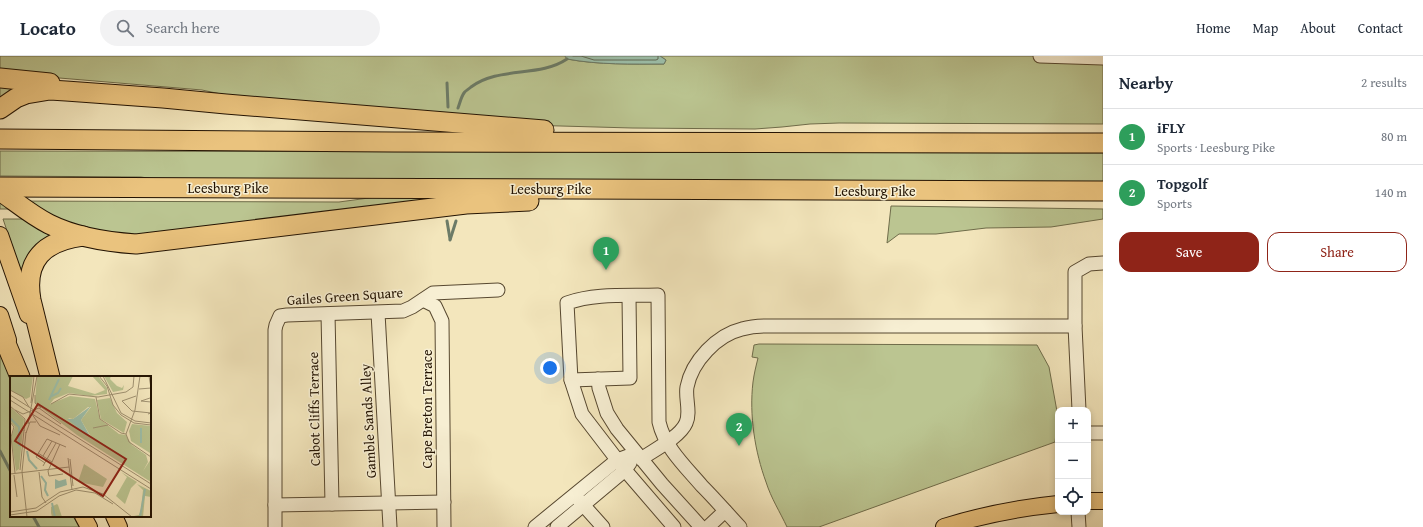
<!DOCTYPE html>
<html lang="en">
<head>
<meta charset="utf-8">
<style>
	body { margin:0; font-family:"Gentium Book Plus",serif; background:#f2f2f3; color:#1f2937 }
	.controls { position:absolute; right:12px; bottom:12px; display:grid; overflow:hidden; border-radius:8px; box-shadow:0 2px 6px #0003 }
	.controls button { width:36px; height:36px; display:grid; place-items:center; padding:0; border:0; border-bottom:1px solid #e0e1e3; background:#fff; color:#1f2937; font:20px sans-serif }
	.you { position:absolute; left:550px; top:312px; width:14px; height:14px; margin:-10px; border:3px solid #fff; border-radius:50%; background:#1a73e8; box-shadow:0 0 0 6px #1a73e833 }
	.badge { display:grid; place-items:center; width:26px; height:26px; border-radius:50%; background:#8f2418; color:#fff; font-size:13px; font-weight:700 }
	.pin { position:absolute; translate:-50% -33px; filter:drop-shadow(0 1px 2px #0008) }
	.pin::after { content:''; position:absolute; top:21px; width:14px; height:12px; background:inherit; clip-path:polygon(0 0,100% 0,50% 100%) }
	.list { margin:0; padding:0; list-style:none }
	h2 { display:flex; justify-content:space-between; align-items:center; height:52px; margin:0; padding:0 16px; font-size:17px }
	h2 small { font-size:13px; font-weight:400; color:#747a83 }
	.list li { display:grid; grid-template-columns:26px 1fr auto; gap:12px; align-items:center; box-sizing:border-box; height:56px; padding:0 16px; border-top:1px solid #e0e1e3 }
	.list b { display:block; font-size:15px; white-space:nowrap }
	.list p { margin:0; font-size:13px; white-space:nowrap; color:#747a83 }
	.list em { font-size:13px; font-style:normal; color:#747a83 }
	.actions { display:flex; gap:8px; padding:12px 16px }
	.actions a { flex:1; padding:9px 0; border:1px solid #8f2418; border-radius:12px; text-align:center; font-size:14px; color:#8f2418 }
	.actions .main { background:#8f2418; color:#fff }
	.icon { flex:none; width:22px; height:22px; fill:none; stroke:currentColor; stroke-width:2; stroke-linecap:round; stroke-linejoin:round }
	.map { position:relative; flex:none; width:1103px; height:471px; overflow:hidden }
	header { display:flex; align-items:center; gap:24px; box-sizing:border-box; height:56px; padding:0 20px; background:#fff; border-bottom:1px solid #e0e1e3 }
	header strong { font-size:19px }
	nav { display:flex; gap:22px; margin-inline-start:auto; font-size:14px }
	.search { width:280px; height:36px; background:#f2f2f3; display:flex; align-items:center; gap:10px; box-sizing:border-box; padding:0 14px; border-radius:22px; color:#747a83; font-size:15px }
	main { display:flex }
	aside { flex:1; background:#fff }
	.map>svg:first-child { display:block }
</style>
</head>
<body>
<header>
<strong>Locato</strong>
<div class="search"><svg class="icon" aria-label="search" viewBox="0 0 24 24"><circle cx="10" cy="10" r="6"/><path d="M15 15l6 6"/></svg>Search here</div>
<nav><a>Home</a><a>Map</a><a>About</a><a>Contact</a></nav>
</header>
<main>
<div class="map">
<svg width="1103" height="471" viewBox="0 0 1103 471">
	<rect width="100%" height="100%" fill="#f3e6bc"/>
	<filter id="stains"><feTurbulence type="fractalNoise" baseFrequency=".005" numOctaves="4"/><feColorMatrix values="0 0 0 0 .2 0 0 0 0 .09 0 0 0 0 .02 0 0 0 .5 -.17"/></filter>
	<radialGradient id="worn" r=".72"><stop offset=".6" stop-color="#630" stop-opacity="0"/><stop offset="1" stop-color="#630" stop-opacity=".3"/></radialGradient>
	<g fill="#bbc591" stroke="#6f6c4a">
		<path d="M0 0H565L567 3C599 9 632 8 664 8L666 4 660 0H1103V68L839 67 810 68 782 71 755 73 632 72 525 69 249 44 202 34 0 17Z"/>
		<path d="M0 28 19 30 0 43Z"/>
		<path d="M0 95 1103 97V127L867 125 154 123 141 121 0 120Z"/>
		<path d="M477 140 141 181 84 174 36 153H0V145L339 146 376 141Z"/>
		<path d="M891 150 1103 153V163L1051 171 986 172 936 178H899L887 187Z"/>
		<path d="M3 163H26L56 178 22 219Z"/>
		<path d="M759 288 1037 289 1049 311 1058 361 1055 386 819 471H787C780 456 771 442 766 426 755 396 749 359 753 326 754 318 756 310 758 302L752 301 754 289Z"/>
		<path d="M0 292 11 323V460H73L79 471H0Z"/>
	</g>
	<path fill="#9dc0ab" stroke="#6c7b67" d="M565 0H660L666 4 664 8C632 8 599 9 567 3Z"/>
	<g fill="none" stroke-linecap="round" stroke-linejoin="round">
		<path stroke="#606a56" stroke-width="1" d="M573 0H581L594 4H656L658 3V0"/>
		<g stroke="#6c7b67" stroke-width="3">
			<path d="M447 27 448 51"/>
			<path d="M458 52C460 47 461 41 464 37 465 35 469 33 471 31 499 10 539 22 567 3"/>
			<path d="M447 165 450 183"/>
			<path d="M450 184 456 165"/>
			<path d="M0 395 11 416"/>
			<path d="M33 460 39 471"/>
		</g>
		<defs>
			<g id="minor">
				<path d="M1040 0 1103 2"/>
				<path d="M423 244 435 250 442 265 444 471"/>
				<path d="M378 257 390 471"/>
				<path d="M328 258 332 448"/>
				<path d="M598 323 599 332 607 357 617 373 662 428 701 471"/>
				<path d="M571 324 630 322 629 240"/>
				<path d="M1079 354 1075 270V216L1089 208 1103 207"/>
				<path d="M1088 377H1103"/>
				<path d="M641 403C654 394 680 381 686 367 691 356 685 342 687 331 692 305 717 279 742 273 749 271 758 270 766 270H1075"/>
				<path d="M577 442 603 471"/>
				<path d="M275 449 444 446"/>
				<path d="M1078 456 1079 471"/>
				<path d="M275 471V274L276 269 280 260 287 259 403 255 412 251 433 237 498 234"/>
				<path d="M535 471 617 404 636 397"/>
				<path d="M557 471 625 414 630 407"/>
				<path d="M674 471 625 414 582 358 571 324 567 247C596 237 627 240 658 239L659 366C665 392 685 410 702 430 715 443 727 457 740 471"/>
				<path d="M708 471 725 455"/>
			</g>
			<g id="major">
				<path d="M0 179 28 259"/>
				<path d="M0 259 8 284"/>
				<path d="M1088 445H1103"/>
				<path d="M83 460 89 471"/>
				<path d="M114 460 119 471"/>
				<path d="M944 471C982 459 1018 452 1058 448"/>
			</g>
			<g id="highway">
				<path d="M0 22 50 27"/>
				<path d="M0 53 16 42 26 38 50 34 66 35 163 42 226 48 544 74"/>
				<path d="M0 83 394 86 1103 87"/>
				<path d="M0 131 1103 135"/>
				<path d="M0 135C16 146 31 159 49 168 75 181 106 186 136 188L466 148 529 145"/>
				<path d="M0 273 20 321"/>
				<path d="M50 321 31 244C24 204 44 185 83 180"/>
			</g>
		</defs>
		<use href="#minor" stroke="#574830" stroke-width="15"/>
		<use href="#major" stroke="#231302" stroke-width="18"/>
		<use href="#highway" stroke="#231302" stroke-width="21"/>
		<use href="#minor" stroke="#f7efd3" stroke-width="13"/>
		<use href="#major" stroke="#eac37e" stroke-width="16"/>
		<use href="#highway" stroke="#eac37e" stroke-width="19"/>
	</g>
	<g text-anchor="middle" stroke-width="3" stroke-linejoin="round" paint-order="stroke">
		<g font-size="14" fill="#231302" stroke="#f7efd3">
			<text x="228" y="137">Leesburg Pike</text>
			<text x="551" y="138">Leesburg Pike</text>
			<text x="875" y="140">Leesburg Pike</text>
			<text transform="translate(345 240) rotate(-4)" y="5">Gailes Green Square</text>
			<text transform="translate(314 353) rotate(-91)" y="5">Cabot Cliffs Terrace</text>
			<text transform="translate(427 353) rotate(-90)" y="5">Cape Breton Terrace</text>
			<text transform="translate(368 365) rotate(-93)" y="5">Gamble Sands Alley</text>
		</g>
	</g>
	<g transform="translate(10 320)">
		<rect width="141" height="141" fill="#f3e6bc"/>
		<path d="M0 0H23L20 21 16 23 0 14ZM27 0H63L58 10 85 18 95 14 82 0H88L97 12V18L80 20 59 17 44 23 40 28 60 20 85 23 90 43 109 58 116 59 122 69 136 79 138 86 133 95 141 83V106L67 59 25 27ZM78 31H81L71 44 81 61 58 42 63 43ZM94 0H101L100 3 107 10 112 12 114 9 113 14 103 16ZM100 22 107 37 117 46 114 57 91 43 87 24ZM0 31 14 43 9 93 6 95 1 61 5 51 0 45ZM122 48 141 50 140 77 121 65 119 55ZM74 88 97 103 93 111 68 106ZM111 96 127 106 121 112 115 128 106 120 117 101ZM127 108 141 115V121L135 120 133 141 124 139H129L131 133 133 114ZM47 128 48 129 52 141H42L41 137V131Z" fill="#bbc591" fill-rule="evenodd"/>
		<path d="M81 30 71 44 81 62 57 43H63ZM45 103 49 105 56 103 57 109 45 113Z" fill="#9dc0ab"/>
		<path fill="none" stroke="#9dc0ab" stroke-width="2" d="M40 21 48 17 51 12M39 24 49 3M0 42 9 51V70M131 67V52M17 75 19 84 27 93M31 100 36 107 35 114 38 120M42 127 45 141M130 141 135 113"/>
		<path fill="none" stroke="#a09272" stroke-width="1" d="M89 0 97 10 103 29 111 39 124 47 141 49M93 0 111 37 125 45 141 47M130 0 125 34 116 58 119 66 141 81M129 13 141 12 139 0M0 14 13 21 19 31M0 19 141 108M25 19V27L31 32M126 20 112 25 122 35 141 37 138 38M86 21 90 43 111 57 116 58M140 22 131 25 141 26M0 24 141 113M21 27 24 0M41 28 59 18 88 21 116 16 123 11 124 0M0 30 15 43 14 55M5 34 13 38 29 32 51 48M22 38 30 50 50 59M0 46 4 51 1 61 5 97M18 48 27 0M83 52 98 49M16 56 12 96 17 141M16 57 20 46H26M50 68 38 95 39 100 53 98M28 77 42 86M33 80 42 65M58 82 62 114M60 83 63 110M35 87 26 81 37 63 56 71M33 90 46 67M10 94 14 54M29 96 32 121 36 127M0 98 59 91M4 99 7 121M0 136 26 132 50 116 73 111 93 118 122 141M0 139 27 135 49 120 66 114 85 117 103 128"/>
		<path fill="#8f2418" fill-opacity="0.15" stroke="#8f2418" stroke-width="2" d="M28 28 116 83 93 120 5 65Z"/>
		<rect width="141" height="141" fill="none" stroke="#231302" stroke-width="2"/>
	</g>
	<rect width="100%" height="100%" filter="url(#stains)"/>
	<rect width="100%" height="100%" fill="url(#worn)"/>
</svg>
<div class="controls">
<button>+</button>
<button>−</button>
<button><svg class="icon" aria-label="locate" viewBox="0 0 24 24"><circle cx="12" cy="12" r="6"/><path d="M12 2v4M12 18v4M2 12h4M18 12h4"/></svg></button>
</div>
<div class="you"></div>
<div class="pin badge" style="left:606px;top:214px;background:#2e9e5b">1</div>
<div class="pin badge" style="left:739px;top:390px;background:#2e9e5b">2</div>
</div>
<aside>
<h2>Nearby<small>2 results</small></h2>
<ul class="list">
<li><span class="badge" style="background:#2e9e5b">1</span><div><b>iFLY</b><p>Sports · Leesburg Pike</p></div><em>80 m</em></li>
<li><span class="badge" style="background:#2e9e5b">2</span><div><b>Topgolf</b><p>Sports</p></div><em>140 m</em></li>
</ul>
<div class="actions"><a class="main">Save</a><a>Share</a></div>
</aside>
</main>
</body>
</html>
